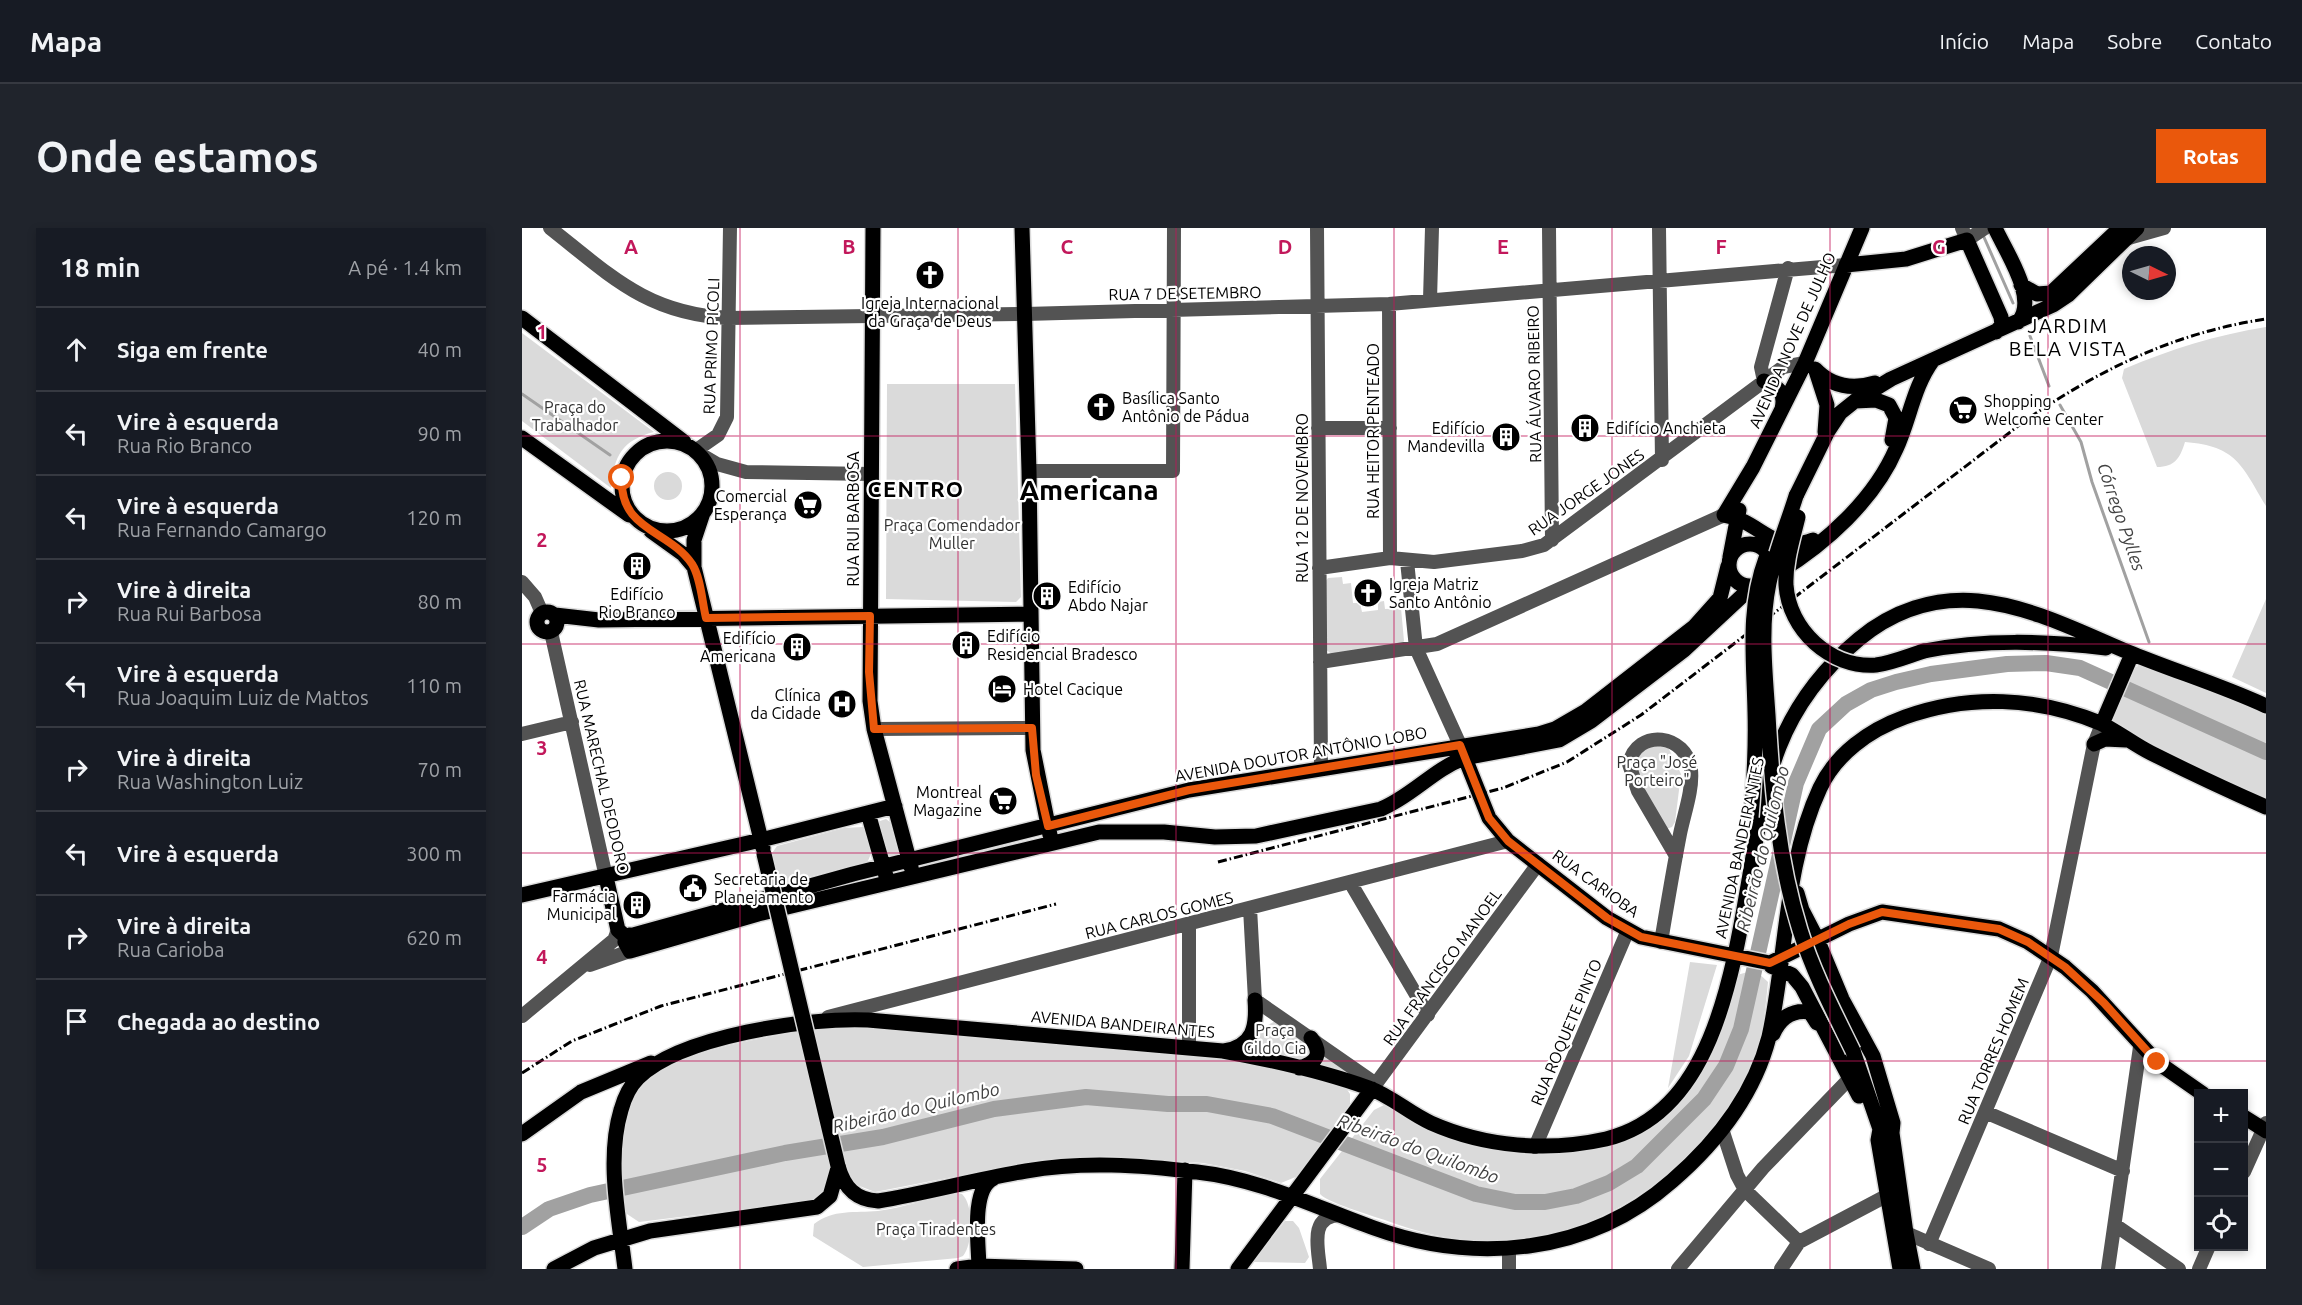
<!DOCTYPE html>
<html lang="pt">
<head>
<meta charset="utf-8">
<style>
  body { margin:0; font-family:Ubuntu,sans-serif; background:#20242c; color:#f1f3f6 }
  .controls { position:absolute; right:18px; bottom:18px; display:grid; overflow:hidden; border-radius:0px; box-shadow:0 3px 9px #0003 }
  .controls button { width:54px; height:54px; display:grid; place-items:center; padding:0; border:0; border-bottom:2px solid #363941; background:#171b24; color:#f1f3f6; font:30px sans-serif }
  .compass { position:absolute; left:1600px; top:18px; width:54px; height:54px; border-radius:50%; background:#171b24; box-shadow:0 3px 9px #0003; rotate:95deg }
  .stop { position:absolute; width:18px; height:18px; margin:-14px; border:4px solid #ea580c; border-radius:50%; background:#fff }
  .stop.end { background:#ea580c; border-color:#fff; box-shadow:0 2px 6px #0008 }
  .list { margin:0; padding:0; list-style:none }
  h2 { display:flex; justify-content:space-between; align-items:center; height:78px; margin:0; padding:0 24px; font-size:26px }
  h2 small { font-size:20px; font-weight:400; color:#9ea1a6 }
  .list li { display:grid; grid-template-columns:39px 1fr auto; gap:18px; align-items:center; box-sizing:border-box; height:84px; padding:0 24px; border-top:2px solid #363941 }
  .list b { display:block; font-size:22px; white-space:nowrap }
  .list p { margin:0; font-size:20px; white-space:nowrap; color:#9ea1a6 }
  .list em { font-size:20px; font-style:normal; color:#9ea1a6 }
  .icon { flex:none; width:33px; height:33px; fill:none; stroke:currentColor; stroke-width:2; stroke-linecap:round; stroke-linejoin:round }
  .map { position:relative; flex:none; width:1744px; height:1041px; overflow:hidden; border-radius:0px }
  header { display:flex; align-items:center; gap:36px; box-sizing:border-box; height:84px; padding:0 30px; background:#171b24; border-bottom:2px solid #363941 }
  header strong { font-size:28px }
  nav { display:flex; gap:33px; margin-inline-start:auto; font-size:21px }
  .intro { display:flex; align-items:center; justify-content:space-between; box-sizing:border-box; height:144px; padding:0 36px }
  h1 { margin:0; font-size:42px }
  .button { padding:15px 27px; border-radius:0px; background:#ea580c; color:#fff; font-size:21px; font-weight:700 }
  main { display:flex; gap:36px; padding:0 36px }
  aside { flex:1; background:#171b24; border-radius:0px; box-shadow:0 3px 9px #0003 }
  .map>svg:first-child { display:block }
  .green { fill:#dadada }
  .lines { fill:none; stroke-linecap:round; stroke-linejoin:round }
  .stream { stroke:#a1a1a1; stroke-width:3 }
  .river { stroke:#a1a1a1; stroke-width:16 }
  .major-casing { stroke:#dbdbdb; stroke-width:18 }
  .minor { stroke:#535353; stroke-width:14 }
  .major { stroke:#000; stroke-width:15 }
  .rail { stroke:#000; stroke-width:3; stroke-dasharray:9 3 1.5 3; stroke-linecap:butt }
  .major-bridge-casing { stroke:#dbdbdb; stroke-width:18; stroke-linecap:butt }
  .major-bridge { stroke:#000; stroke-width:15 }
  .route { stroke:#ea580c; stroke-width:8 }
  .grid { fill:none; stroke:#c2185b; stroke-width:1.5; stroke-opacity:0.55 }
  .labels { text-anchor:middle; stroke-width:4.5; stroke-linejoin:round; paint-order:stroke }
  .street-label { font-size:16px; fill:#000; stroke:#fff }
  .poi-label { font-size:16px; fill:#000; stroke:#fff; text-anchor:start }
  .park-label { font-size:16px; fill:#313131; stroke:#fff }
  .water-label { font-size:18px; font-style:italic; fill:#424242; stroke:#fff }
  .quarter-label { font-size:20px; letter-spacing:1.5px; fill:#000; stroke:#fff }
  .district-label { font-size:22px; font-weight:bold; letter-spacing:1.5px; fill:#000; stroke:#fff }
  .town-label { font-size:28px; font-weight:bold; fill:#000; stroke:#fff }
  .grid-label { font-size:20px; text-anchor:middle; font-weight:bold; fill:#c2185b; stroke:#fff; stroke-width:4.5; stroke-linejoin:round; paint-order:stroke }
</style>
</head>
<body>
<header>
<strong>Mapa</strong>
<nav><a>Início</a><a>Mapa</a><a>Sobre</a><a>Contato</a></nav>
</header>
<div class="intro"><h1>Onde estamos</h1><a class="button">Rotas</a></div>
<main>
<aside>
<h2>18 min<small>A pé · 1.4 km</small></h2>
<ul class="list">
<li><svg class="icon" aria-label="ahead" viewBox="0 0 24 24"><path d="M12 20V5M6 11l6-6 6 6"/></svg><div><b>Siga em frente</b></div><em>40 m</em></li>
<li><svg class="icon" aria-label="left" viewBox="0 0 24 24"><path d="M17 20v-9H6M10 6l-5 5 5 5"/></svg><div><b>Vire à esquerda</b><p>Rua Rio Branco</p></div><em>90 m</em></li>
<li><svg class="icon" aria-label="left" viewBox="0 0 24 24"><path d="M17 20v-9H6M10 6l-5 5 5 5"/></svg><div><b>Vire à esquerda</b><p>Rua Fernando Camargo</p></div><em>120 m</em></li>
<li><svg class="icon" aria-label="right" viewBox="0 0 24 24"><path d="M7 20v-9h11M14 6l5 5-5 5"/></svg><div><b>Vire à direita</b><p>Rua Rui Barbosa</p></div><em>80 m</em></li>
<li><svg class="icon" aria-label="left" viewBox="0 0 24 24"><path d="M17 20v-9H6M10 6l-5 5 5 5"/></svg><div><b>Vire à esquerda</b><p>Rua Joaquim Luiz de Mattos</p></div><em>110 m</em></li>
<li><svg class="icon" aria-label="right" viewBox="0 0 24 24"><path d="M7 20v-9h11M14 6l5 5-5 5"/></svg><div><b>Vire à direita</b><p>Rua Washington Luiz</p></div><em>70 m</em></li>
<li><svg class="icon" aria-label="left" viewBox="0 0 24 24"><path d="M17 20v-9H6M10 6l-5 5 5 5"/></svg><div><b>Vire à esquerda</b></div><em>300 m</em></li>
<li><svg class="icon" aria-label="right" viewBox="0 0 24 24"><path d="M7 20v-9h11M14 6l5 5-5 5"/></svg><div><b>Vire à direita</b><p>Rua Carioba</p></div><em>620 m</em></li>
<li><svg class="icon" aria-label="arrive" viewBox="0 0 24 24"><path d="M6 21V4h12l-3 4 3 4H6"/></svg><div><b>Chegada ao destino</b></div></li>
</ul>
</aside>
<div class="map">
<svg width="1744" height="1041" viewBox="0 0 1744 1041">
  <rect width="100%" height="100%" fill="#fff"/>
  <path class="green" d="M1744 99V278C1720 238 1715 218 1663 214 1658 230 1653 239 1635 239L1600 150 1602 141C1649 121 1694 107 1744 99Z
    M0 105 132 204C100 212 92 228 89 260L0 193Z
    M365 156H493L499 369 494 374 364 371Z
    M132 258a14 14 0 1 1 28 0a14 14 0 1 1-28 0Z
    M820 349 821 356 829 355 831 375H838L840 384 856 382V374L862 373 863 381 879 380 882 413 878 418 811 427 803 421V354L806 350Z
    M1744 371V465L1710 449Z
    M1620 435 1744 484V572L1629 518 1589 494 1613 440Z
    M1135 514 1145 517 1159 546 1153 594 1150 599 1144 601 1110 544 1114 527Z
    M364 591 368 594 377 627 366 632 355 594Z
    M341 599C348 609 353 623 345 634L256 657 248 628 255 618 322 600Z
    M1168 734 1195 737 1167 828 1146 860Z
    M1233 742 1246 754C1243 783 1241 811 1231 839 1217 874 1194 901 1167 927 1085 1006 983 1035 874 996 859 990 807 976 798 966V951L852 882 862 877C883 878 914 904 936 912 991 931 1047 932 1101 911 1116 906 1133 898 1145 888 1161 874 1174 855 1184 837 1200 810 1207 777 1215 747Z
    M755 792 825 843 823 845 741 825 736 813 739 801Z
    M298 800H396L672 826 756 839 822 857 828 866V876L776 948 759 955 723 943 681 935 583 928 518 932 353 964 335 957 328 949 289 973 117 994 102 984C97 944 90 879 123 849 129 844 141 840 148 837 197 816 246 809 298 800Z
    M429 965 440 966C452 977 451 1016 441 1028L436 1030 341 1039 291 1008 292 996C311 981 333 985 356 983 380 980 405 971 429 965Z
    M763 993H771L777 1000 787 1029 783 1035 731 1034Z"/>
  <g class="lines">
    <path class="stream" d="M1461 7 1491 75
      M1508 108 1527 158
      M0 166 88 227
      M1538 177 1559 214 1570 254 1627 414"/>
    <path class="river" d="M0 999 27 981 68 967 263 925 361 909 472 881 564 869 646 876H685L750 888 954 966 993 974H1023L1054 968 1087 955 1115 938 1182 871 1204 838 1219 801 1274 555 1297 501 1324 476 1349 462 1374 454 1409 446 1485 436 1524 435 1558 440 1744 524"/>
    <g class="major-casing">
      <path id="major" d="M351 0 348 473 352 501 389 639
        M500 0 507 243 511 522 528 607
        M1473 0C1484 24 1517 72 1496 94
        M1324 37 1384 31 1445 12 1479 89 1480 97 1474 104
        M1499 57 1515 66 1529 65 1598 0
        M0 90 162 214
        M1293 141C1310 159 1330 162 1353 155
        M1294 143 1305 177 1303 204
        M1242 153C1256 159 1264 164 1260 181
        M1333 173 1354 172 1367 177 1374 190 1370 212
        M0 210 107 287
        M100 258a45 45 0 1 1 90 0a45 45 0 1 1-90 0Z
        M1274 268 1306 203 1318 185 1333 173 1369 151 1531 77 1546 67 1615 0
        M181 285 172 312V339L241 620
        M129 303 161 326 172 339
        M1291 312C1250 327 1239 293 1202 287L1231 239 1283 135 1340 0
        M1207 337a21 21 0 1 1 42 0a21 21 0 1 1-42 0Z
        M1208 329 1217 282
        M1257 344C1303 316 1352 272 1374 221 1388 191 1391 159 1411 132
        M15 394a10 10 0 1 1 20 0a10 10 0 1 1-20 0Z
        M33 387 77 392 509 386
        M1402 423C1463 411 1522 413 1584 420
        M1580 496 1610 426
        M1572 516 1583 511 1604 512
        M939 520 967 590 986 613 1085 690 1119 709 1248 735 1327 696 1360 684 1477 701 1506 714 1543 739 1570 763 1635 834 1681 866
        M346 585 364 648
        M84 649 96 702 104 709 331 646 667 562 1017 506 1033 501 1064 483 1172 399 1198 370 1206 338
        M1275 665 1280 682 1295 711 1320 771 1351 828 1371 895 1370 905
        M0 667 239 612 373 578
        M108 707 103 714 108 723 236 686 577 604H642L693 609 734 608 859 581C890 568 911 542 942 530L1037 512 1069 493 1162 422 1220 368 1238 356
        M1249 738 1270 747 1280 759 1337 868
        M1251 806C1258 790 1270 781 1288 784L1295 795
        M702 823C732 818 735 798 733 772
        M1331 823 1358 901 1356 912 1378 1041
        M777 840C795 835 801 826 789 810
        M1722 889 1744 903
        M1365 899 1370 905 1384 1005 1391 1041
        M0 906 59 864 129 835
        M316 938C322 959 333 972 356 973 406 965 454 951 504 943 561 933 618 937 675 944 738 951 793 979 852 1000 954 1037 1067 1026 1150 953 1194 915 1232 867 1247 809 1265 728 1262 637 1298 560 1314 526 1347 502 1383 489 1447 466 1515 469 1578 495 1595 503 1611 516 1629 525 1667 544 1705 562 1744 579
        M32 1041 72 1020 128 1003 295 979 308 968 316 940
        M103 1041C97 990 84 932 99 882 102 871 108 858 116 850 158 808 288 789 346 792L701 823C750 832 800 843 847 860 869 868 887 885 909 895 963 919 1026 924 1084 911 1231 875 1213 631 1257 519 1274 476 1302 440 1337 411 1371 383 1412 369 1456 373 1510 378 1562 406 1611 426 1655 444 1701 458 1744 478
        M435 1041 457 1038 554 1041
        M457 1041C457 1018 448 960 472 950
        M660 1041 663 942
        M716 1041 850 861"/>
    </g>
    <path class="minor" d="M28 0C89 48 125 86 207 90L503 86 867 76 1324 37
      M795 0 799 540
      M1027 0 1030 312
      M1137 0 1140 232
      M1440 0 1445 12 1463 0
      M1603 11 1642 0
      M908 72 910 0
      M867 76 868 330
      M1242 153 1239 139 1266 40
      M796 200H868
      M173 223 196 207 205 189 208 0
      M173 223 195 236 224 244 349 246
      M507 243H651L652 0
      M885 333 894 420 938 517
      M797 340 868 330 912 334 1000 323 1022 317 1261 139 1283 135
      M0 354 13 369 20 385
      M29 404 84 649
      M798 434 915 416 1202 287
      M352 501 510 500
      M0 506 50 494
      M828 654 906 787
      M728 680 733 772 854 856
      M1139 714C1145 678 1151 642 1158 606 1162 586 1171 562 1169 542 1165 506 1115 499 1107 536L1116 563 1154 628
      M68 737 108 723
      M0 788 92 712 96 702
      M306 789 986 613
      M667 818V696
      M850 861 1016 636
      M1463 884 1601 943
      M1200 901 1215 947 1223 962 1277 1014
      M1013 919 1106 702
      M1722 944 1744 895
      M1593 997 1657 1041
      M1384 1005 1467 1041
      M1407 1016 1529 728 1572 516 1580 496
      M987 1021V1041
      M798 1041C796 1019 787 988 818 987
      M1156 1041 1241 940 1328 850
      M1259 1041 1277 1014 1366 967
      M1586 1041 1618 819
      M1677 1041 1687 1018"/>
    <use href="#major" class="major"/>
    <path class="rail" d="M696 634 981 560 1045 534 1119 487 1504 192C1578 141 1655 104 1744 91
      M0 845 50 813 139 778 534 676"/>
    <g class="major-bridge-casing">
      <path id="major-bridge" d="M1274 268C1265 297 1253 325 1247 355 1238 398 1243 443 1246 487 1250 560 1256 631 1278 702 1291 744 1312 784 1331 823
        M1276 289C1271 310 1263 334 1264 357 1267 402 1308 440 1354 437 1370 435 1386 428 1402 423
        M1229 589C1232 554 1234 519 1233 484 1232 431 1225 381 1244 330
        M242 626 316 938"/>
    </g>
    <use href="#major-bridge" class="major-bridge"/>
  </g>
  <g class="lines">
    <path class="route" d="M100 250C97 302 147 302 170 336 179 350 180 374 184 390L348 388 347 444 352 501 510 500 514 547 526 598 667 562 938 517 967 590 986 613 1085 690 1119 709 1248 735 1327 696 1360 684 1477 701 1506 714 1543 739 1582 775 1635 834"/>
  </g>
  <path class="grid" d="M218 0V1041M436 0V1041M654 0V1041M872 0V1041M1090 0V1041M1308 0V1041M1526 0V1041M0 208H1744M0 416H1744M0 625H1744M0 833H1744"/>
  <defs>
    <g id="church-disc" transform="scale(1.5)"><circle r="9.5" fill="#000" stroke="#fff"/><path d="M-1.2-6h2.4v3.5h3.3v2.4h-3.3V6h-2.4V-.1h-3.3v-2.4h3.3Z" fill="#fff"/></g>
    <g id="supermarket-disc" transform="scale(1.5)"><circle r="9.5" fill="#000" stroke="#fff"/><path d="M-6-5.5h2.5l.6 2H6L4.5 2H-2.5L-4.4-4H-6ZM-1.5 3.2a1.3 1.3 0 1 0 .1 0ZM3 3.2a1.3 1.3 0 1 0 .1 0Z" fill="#fff"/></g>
    <g id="building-disc" transform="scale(1.5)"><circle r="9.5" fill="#000" stroke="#fff"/><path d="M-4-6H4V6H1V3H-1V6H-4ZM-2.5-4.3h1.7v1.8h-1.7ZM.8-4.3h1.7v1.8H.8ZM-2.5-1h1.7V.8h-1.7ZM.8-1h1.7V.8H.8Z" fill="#fff"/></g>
    <g id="hotel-disc" transform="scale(1.5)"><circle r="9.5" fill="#000" stroke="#fff"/><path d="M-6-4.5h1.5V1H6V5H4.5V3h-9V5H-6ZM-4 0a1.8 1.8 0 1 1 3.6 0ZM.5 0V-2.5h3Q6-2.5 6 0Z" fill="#fff"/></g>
    <g id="hospital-disc" transform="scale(1.5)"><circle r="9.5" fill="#000" stroke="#fff"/><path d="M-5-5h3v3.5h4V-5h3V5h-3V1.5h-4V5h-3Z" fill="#fff"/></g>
    <g id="civic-disc" transform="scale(1.5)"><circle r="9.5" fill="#000" stroke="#fff"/><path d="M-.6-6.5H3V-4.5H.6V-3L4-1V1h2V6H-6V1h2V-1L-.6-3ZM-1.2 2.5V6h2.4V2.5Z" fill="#fff"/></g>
  </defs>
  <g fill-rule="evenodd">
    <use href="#church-disc" x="408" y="47"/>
    <use href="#church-disc" x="579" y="179"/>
    <use href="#supermarket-disc" x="1441" y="182"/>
    <use href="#building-disc" x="1063" y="200"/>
    <use href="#building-disc" x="984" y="209"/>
    <use href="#supermarket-disc" x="286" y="277"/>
    <use href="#building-disc" x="115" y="338"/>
    <use href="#church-disc" x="846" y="365"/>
    <use href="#building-disc" x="525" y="368"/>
    <use href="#building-disc" x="444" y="417"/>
    <use href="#building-disc" x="275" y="419"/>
    <use href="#hotel-disc" x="480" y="461"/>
    <use href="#hospital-disc" x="320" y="476"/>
    <use href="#supermarket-disc" x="481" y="573"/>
    <use href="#civic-disc" x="171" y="660"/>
    <use href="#building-disc" x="115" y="677"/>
  </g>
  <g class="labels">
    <g class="street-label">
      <text transform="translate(663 65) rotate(-1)" y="6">RUA 7 DE SETEMBRO</text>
      <text transform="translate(1270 112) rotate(-66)" y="6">AVENIDA NOVE DE JULHO</text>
      <text transform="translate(189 118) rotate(-88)" y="6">RUA PRIMO PICOLI</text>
      <text transform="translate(1012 156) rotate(-91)" y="6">RUA ÁLVARO RIBEIRO</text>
      <text transform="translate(851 203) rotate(-90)" y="6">RUA HEITOR PENTEADO</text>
      <text transform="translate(1064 264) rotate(-35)" y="6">RUA JORGE JONES</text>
      <text transform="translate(780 270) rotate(-90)" y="6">RUA 12 DE NOVEMBRO</text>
      <text transform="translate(331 291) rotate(-90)" y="6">RUA RUI BARBOSA</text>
      <text transform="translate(779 526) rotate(-10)" y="6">AVENIDA DOUTOR ANTÔNIO LOBO</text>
      <text transform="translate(80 549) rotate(77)" y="6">RUA MARECHAL DEODORO</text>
      <text transform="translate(1217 620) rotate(-78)" y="6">AVENIDA BANDEIRANTES</text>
      <text transform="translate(1074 655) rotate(36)" y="6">RUA CARIOBA</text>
      <text transform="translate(637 687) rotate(-14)" y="6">RUA CARLOS GOMES</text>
      <text transform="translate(920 739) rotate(-54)" y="6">RUA FRANCISCO MANOEL</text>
      <text transform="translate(601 796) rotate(5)" y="6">AVENIDA BANDEIRANTES</text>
      <text transform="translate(1044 804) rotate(-67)" y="6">RUA ROQUETE PINTO</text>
      <text transform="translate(1471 823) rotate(-67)" y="6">RUA TORRES HOMEM</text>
    </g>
    <g class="poi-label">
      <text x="408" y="81" text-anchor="middle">Igreja Internacional<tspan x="408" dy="18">da Graça de Deus</tspan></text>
      <text x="600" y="176">Basílica Santo<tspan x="600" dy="18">Antônio de Pádua</tspan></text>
      <text x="1462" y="179">Shopping<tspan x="1462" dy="18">Welcome Center</tspan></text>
      <text x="963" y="206" text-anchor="end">Edifício<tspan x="963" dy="18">Mandevilla</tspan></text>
      <text x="1084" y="206">Edifício Anchieta</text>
      <text x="265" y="274" text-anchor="end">Comercial<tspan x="265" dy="18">Esperança</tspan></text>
      <text x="867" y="362">Igreja Matriz<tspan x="867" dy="18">Santo Antônio</tspan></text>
      <text x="546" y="365">Edifício<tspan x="546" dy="18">Abdo Najar</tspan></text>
      <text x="115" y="372" text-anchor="middle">Edifício<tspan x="115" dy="18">Rio Branco</tspan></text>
      <text x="465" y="414">Edifício<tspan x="465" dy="18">Residencial Bradesco</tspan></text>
      <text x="254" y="416" text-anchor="end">Edifício<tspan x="254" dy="18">Americana</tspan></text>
      <text x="501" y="467">Hotel Cacique</text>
      <text x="299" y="473" text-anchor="end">Clínica<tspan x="299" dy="18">da Cidade</tspan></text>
      <text x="460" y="570" text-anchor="end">Montreal<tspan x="460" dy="18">Magazine</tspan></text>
      <text x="192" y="657">Secretaria de<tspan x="192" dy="18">Planejamento</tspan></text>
      <text x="94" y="674" text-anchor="end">Farmácia<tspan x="94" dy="18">Municipal</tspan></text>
    </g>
    <g class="park-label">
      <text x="53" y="185">Praça do<tspan x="53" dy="18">Trabalhador</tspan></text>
      <text x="430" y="303">Praça Comendador<tspan x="430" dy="18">Muller</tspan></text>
      <text x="1135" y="540">Praça "José<tspan x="1135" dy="18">Porteiro"</tspan></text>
      <text x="753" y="808">Praça<tspan x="753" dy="18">Gildo Cia</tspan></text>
      <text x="414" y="1007">Praça Tiradentes</text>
    </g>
    <g class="water-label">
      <text transform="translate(1599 289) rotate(71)" y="6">Córrego Pylles</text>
      <text transform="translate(1241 621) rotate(-76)" y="6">Ribeirão do Quilombo</text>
      <text transform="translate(394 880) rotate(-13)" y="6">Ribeirão do Quilombo</text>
      <text transform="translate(896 921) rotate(20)" y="6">Ribeirão do Quilombo</text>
    </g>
    <g class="quarter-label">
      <text x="1546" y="105">JARDIM<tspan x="1546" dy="23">BELA VISTA</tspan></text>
    </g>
    <g class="district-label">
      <text x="394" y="269">CENTRO</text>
    </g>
    <g class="town-label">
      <text x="567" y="272">Americana</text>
    </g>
  </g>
  <g class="grid-label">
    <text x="109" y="26">A</text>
    <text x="327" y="26">B</text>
    <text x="545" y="26">C</text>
    <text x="763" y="26">D</text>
    <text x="981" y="26">E</text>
    <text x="1199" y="26">F</text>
    <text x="1417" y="26">G</text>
    <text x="20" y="111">1</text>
    <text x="20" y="319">2</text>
    <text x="20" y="527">3</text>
    <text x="20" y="736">4</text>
    <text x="20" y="944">5</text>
  </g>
</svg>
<div class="controls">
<button>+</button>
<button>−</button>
<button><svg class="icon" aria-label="locate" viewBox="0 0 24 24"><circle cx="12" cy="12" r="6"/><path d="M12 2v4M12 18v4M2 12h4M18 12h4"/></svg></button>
</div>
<svg class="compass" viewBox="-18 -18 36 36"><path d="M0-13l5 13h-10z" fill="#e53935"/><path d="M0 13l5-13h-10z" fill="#9ea1a6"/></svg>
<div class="stop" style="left:100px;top:250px"></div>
<div class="stop end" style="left:1635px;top:834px"></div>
</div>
</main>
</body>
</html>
